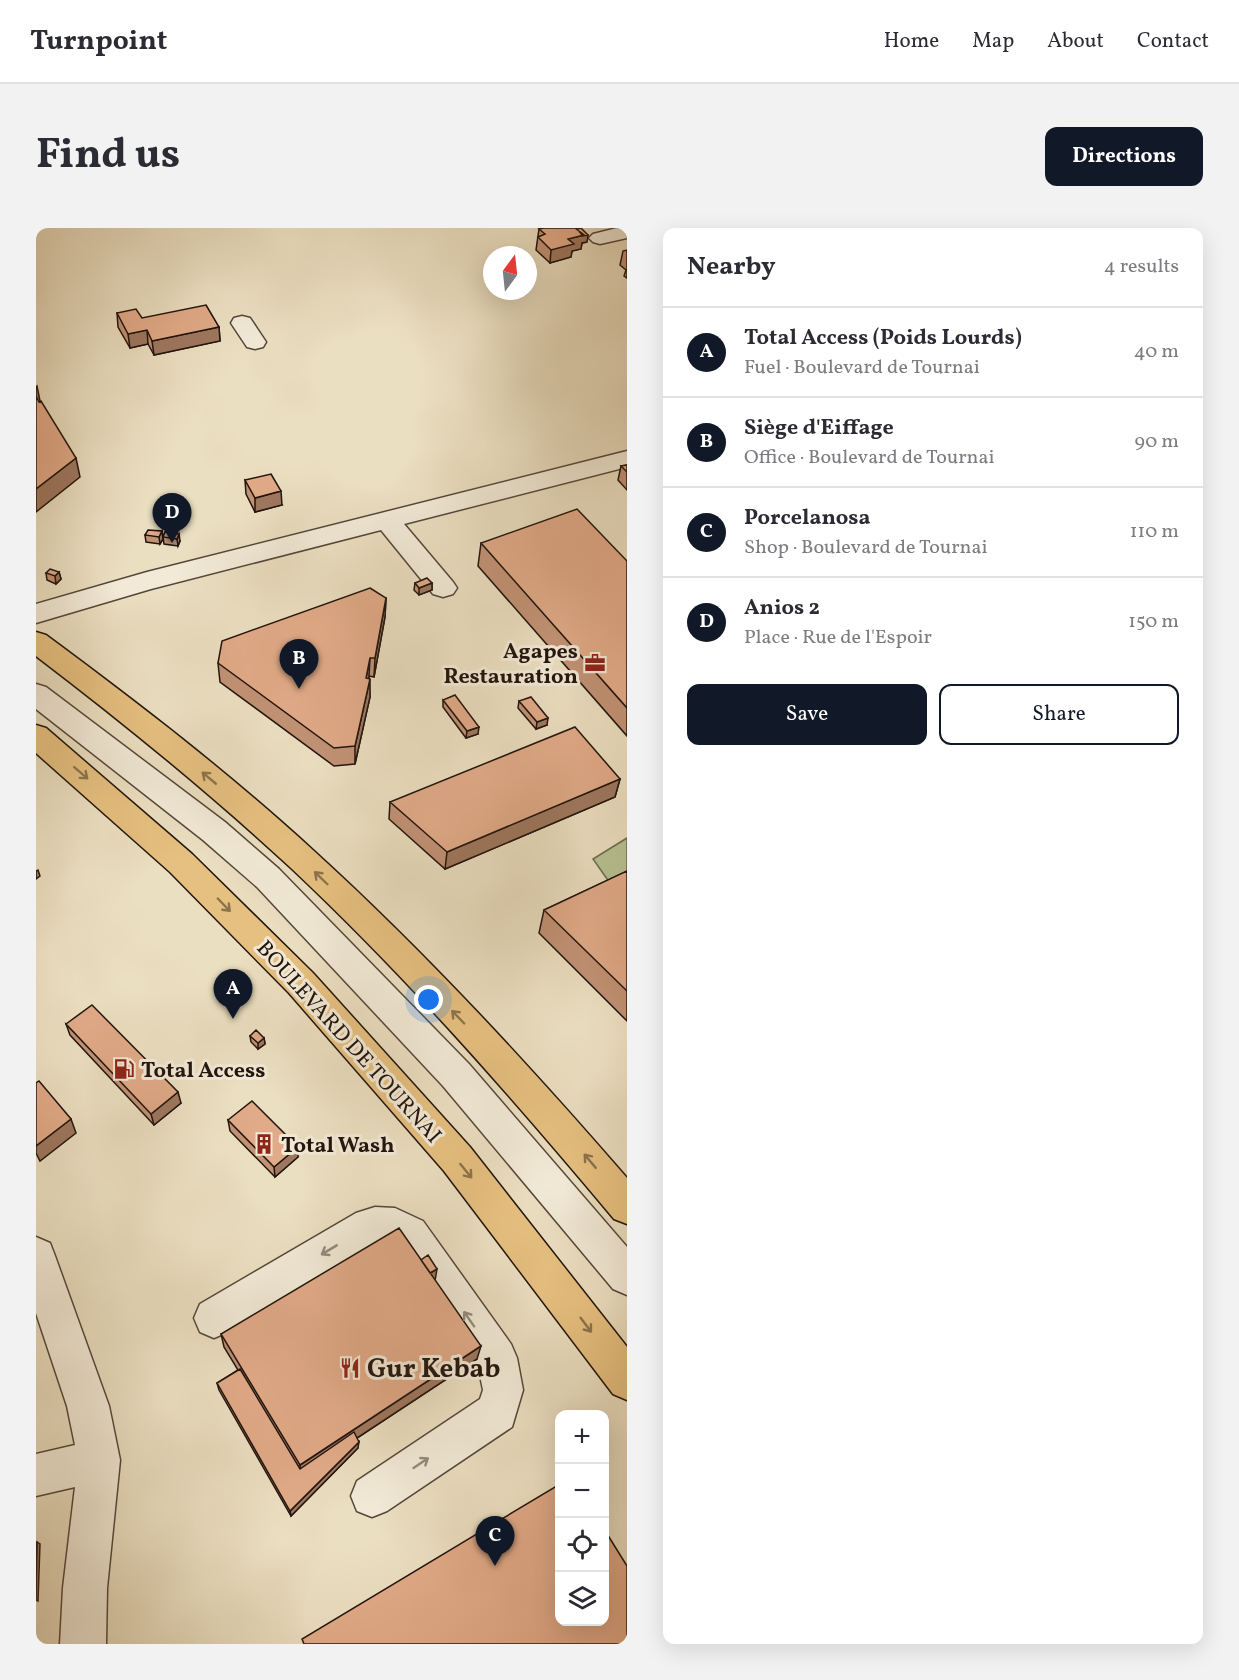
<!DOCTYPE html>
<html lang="en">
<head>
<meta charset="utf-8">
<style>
  body { margin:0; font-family:Vollkorn,serif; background:#f2f2f3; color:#2b2b33 }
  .controls { position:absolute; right:18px; bottom:18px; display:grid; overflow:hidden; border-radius:12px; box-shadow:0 6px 24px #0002 }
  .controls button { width:54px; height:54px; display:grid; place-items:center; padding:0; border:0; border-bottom:2px solid #e1e1e2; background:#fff; color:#2b2b33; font:30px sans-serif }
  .compass { position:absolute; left:447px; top:18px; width:54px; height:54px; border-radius:50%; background:#fff; box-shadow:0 6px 24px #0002; rotate:15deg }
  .you { position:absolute; left:393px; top:772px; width:21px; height:21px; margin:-15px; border:4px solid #fff; border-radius:50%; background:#1a73e8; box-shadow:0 0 0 9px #1a73e833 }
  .badge { display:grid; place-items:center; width:39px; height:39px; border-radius:50%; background:#111827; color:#fff; font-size:20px; font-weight:700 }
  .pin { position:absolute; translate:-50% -50px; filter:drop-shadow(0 2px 3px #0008) }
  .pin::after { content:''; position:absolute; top:32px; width:21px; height:18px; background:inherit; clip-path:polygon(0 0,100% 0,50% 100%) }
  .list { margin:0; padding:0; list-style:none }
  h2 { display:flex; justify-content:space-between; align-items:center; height:78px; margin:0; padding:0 24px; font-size:26px }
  h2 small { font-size:20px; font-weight:400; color:#7c7c81 }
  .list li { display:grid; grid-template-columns:39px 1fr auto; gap:18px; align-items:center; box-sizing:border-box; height:90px; padding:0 24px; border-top:2px solid #e1e1e2 }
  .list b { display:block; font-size:22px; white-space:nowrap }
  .list p { margin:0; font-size:20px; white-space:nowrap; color:#7c7c81 }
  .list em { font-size:20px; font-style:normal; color:#7c7c81 }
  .actions { display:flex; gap:12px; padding:18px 24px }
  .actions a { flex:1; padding:14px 0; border:2px solid #111827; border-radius:12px; text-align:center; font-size:21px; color:#111827 }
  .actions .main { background:#111827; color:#fff }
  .icon { flex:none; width:33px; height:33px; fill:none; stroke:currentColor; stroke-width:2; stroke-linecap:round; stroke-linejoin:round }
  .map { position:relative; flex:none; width:591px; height:1416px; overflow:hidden; border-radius:12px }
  header { display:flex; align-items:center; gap:36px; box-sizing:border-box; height:84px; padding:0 30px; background:#fff; border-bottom:2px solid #e1e1e2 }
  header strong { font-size:28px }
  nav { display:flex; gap:33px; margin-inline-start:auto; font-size:21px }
  .intro { display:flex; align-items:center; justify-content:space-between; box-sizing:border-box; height:144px; padding:0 36px }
  h1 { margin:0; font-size:42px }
  .button { padding:15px 27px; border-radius:12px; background:#111827; color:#fff; font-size:21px; font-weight:700 }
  main { display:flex; gap:36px; padding:0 36px }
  aside { flex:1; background:#fff; border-radius:12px; box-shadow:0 6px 24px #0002 }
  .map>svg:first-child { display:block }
  .green { fill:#b7c293; stroke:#6c6b50; stroke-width:1.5 }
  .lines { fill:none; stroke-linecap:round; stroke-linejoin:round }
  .minor-casing { stroke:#54473a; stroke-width:3 }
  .major-casing { stroke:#21140d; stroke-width:3 }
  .minor { fill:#f2ead7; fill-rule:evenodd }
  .major { fill:#e6c080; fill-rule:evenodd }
  .wall { fill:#c29275; stroke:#21140d; stroke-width:1.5 }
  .shaded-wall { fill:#9e775f; stroke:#21140d; stroke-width:1.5 }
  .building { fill:#e1aa88; stroke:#21140d; stroke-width:1.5 }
  .oneway { stroke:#8d734c }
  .oneway2 { stroke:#948a7c }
  .labels { text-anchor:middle; stroke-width:6; stroke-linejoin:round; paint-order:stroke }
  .poi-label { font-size:22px; font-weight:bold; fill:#21140d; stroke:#f2ead7; text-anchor:start }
  .street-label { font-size:22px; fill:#21140d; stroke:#f2ead7 }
  .near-poi-label { font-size:27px; font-weight:bold; fill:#21140d; stroke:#f2ead7; text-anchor:start }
</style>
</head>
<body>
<header>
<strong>Turnpoint</strong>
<nav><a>Home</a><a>Map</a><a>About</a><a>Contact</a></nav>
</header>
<div class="intro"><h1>Find us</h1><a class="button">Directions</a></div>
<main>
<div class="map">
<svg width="591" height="1416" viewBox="0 0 591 1416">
  <rect width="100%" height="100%" fill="#ebdfc1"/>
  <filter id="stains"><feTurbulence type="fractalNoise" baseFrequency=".00333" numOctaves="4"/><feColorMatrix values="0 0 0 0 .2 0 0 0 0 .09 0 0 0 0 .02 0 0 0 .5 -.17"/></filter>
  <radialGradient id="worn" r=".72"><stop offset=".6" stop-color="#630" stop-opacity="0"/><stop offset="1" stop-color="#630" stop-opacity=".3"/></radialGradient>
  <path class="green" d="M591 610V655L578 661 557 631Z"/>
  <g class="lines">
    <g class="minor-casing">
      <path id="minor" d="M581 0H591V10L564 16 557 14 553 10 557 6Z
        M206 88 214 90 230 114 227 119 219 121 211 119 195 95 198 90Z
        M591 223V239L368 296 417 354 421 360 417 366 407 369 397 366 345 302 115 361 0 395V376L111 344Z
        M0 456 10 459 189 594 243 641 433 836 591 1019V1067L577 1061 407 858 221 659 167 612 0 481Z
        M339 979 359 980 387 993 475 1116 481 1130 487 1162 476 1199 351 1283 336 1289 321 1283 315 1268 321 1253 444 1171 447 1162 442 1138 361 1019 354 1015H340L192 1104 178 1110 164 1104 158 1090 164 1076 320 985Z
        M0 1009 14 1015 19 1028 73 1178 84 1232 71 1360 70 1416H24L27 1360 39 1259 0 1268V1226L39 1217 31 1178 0 1085Z"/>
    </g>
    <g class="major-casing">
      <path id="major" d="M0 404 10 407C102 475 193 545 278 623 390 725 492 836 591 950V996L578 991C476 869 371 749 255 640 174 565 88 495 0 428Z
        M0 497 10 500 156 626 277 745 434 919 591 1119V1172L577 1166 408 943 253 765 134 644 0 525Z"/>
    </g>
    <use href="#minor" class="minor"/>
    <use href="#major" class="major"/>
  </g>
  <path class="wall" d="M503 1 551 14 546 15 545 21 536 23 535 29 514 35 500 22Z
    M591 22V50L588 48 590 42 584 37 587 23Z
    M81 85 106 90 183 99 184 113 118 127 112 116 94 120 82 99Z
    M591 237V262L582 252 585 238Z
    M209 252 246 277 219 284 210 266Z
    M126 303 127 311 124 316 110 314 109 307Z
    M129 304 144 313 142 318 128 316 127 309Z
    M445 315 591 333V508L442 338Z
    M23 344 25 351 20 356 11 352 10 345Z
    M379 355H396V362L383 367 378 362Z
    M350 370 349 389 338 449 333 448 334 469 319 536 298 538 184 454 182 435Z
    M407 472 442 506 430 510 407 479Z
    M483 473 511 497 500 501 482 480Z
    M584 551 579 569 409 641 353 591 354 574Z
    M591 643V793L503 705 508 682Z
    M30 796 145 875 118 897 34 807Z
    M214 808 228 810 229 816 222 821 215 814Z
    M192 892 262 929 239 949 194 903Z
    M399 1052 441 1131 321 1210 322 1220 255 1288 183 1162 181 1155 202 1142 188 1119 185 1106Z"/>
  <path class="shaded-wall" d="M548 7H552L551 14 546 15 545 21 536 23 535 29 514 35 515 22 532 11Z
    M183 99 184 113 118 127 116 113Z
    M111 102 112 116 94 120 92 106Z
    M1 158 5 178 0 179V159Z
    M40 230 44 249 0 284V261Z
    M245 263 246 277 219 284V270Z
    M126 303 127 311 124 316 123 309Z
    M143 306 144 313 142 318 141 311Z
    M23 344 25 351 20 356 19 348Z
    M396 355V362L383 367V360Z
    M350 370 349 389 338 449 339 430Z
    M334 430 333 448 330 469V450Z
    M334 451V469L319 536V518Z
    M512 490 511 497 500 501 501 494Z
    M443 499 442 506 430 510 431 503Z
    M584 551 579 569 409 641 411 624Z
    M2 642 4 648 0 651V643Z
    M228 810 229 816 222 821V815Z
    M142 864 145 875 118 897 115 886Z
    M35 891 40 905 4 933 0 925V918Z
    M262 919V929L239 949 238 939Z
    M401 1041 399 1053 393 1046Z
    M445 1118 441 1131 265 1247 264 1237Z
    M323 1214 322 1220 255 1288 254 1283Z
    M1 1314 4 1316 2 1373 0 1372Z"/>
  <path class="building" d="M508 0H539L548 7 532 11 538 16 515 22 502 9 509 6 503 1Z
    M545 0 552 7 547 8 541 1Z
    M170 77 183 99 116 113 111 102 92 106 81 85 100 81 106 90Z
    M0 168 3 174 5 173 40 230 0 261Z
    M591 237V244L585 238Z
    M235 246 245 263 219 270 209 252Z
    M541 281 591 333V480L445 315Z
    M112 302 126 303 123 309 109 307Z
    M129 304 143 306 141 311 127 309Z
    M14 341 23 344 19 348 10 345Z
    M391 350 396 355 383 360 379 355Z
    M334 360 350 370 339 430H334L330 450 334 451 319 518 298 520 182 435 186 413Z
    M419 467 443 499 431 503 407 472Z
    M495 469 512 490 501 494 483 473Z
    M539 499 584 551 411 624 354 574Z
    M591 643V763L508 682Z
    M56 777 142 864 115 886 30 796Z
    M220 802 228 810 222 815 214 808Z
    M3 853 35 891 0 918V855Z
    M216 873 262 919 238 939 192 892Z
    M363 1000 445 1118 264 1237 185 1106Z
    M392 1027 401 1041 394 1045 385 1032Z
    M204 1141 264 1241 318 1204 323 1214 254 1283 181 1155Z
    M524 1256V1394H568V1301L591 1338V1416H268L266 1411Z
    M0 1314H1L0 1338Z"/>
  <defs><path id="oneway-shaft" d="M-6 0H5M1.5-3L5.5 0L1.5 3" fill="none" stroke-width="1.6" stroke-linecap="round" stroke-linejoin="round" transform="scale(1.5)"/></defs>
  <g class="oneway">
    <use href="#oneway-shaft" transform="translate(45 545) rotate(41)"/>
    <use href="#oneway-shaft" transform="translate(173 550) rotate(-140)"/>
    <use href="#oneway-shaft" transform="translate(285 650) rotate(-136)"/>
    <use href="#oneway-shaft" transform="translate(188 677) rotate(46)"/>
    <use href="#oneway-shaft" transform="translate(422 789) rotate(-134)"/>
    <use href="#oneway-shaft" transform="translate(554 933) rotate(-130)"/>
    <use href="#oneway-shaft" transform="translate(430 943) rotate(51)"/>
    <use href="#oneway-shaft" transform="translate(550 1097) rotate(53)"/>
  </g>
  <g class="oneway2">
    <use href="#oneway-shaft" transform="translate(293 1022) rotate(149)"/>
    <use href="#oneway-shaft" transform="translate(433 1091) rotate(-125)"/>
    <use href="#oneway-shaft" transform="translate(385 1235) rotate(-34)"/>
  </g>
  <defs>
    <g id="office-bare" transform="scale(1.62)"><path d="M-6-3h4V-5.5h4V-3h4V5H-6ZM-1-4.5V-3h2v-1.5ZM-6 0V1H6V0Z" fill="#8f2418" stroke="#f2ead7" stroke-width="2.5" paint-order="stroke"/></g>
    <g id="fuel-bare" transform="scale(1.62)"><path d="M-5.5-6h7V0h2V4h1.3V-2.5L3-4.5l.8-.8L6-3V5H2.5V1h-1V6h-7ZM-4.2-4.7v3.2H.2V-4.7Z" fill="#8f2418" stroke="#f2ead7" stroke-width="2.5" paint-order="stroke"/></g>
    <g id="building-bare" transform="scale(1.62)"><path d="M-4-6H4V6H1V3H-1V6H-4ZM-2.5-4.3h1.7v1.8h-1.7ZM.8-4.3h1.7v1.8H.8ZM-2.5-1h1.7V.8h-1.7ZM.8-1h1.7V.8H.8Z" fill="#8f2418" stroke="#f2ead7" stroke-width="2.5" paint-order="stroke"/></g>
    <g id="restaurant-bare" transform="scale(1.62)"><path d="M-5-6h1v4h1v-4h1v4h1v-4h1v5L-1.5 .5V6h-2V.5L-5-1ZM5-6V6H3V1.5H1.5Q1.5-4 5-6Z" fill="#8f2418" stroke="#f2ead7" stroke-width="2.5" paint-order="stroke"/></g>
  </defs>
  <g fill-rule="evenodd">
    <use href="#office-bare" x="559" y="435"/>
    <use href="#fuel-bare" x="88" y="841"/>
    <use href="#building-bare" x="228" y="916"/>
    <use href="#restaurant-bare" x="314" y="1140"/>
  </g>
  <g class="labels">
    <g class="poi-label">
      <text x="542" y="430" text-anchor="end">Agapes<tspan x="542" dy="25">Restauration</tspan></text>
      <text x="105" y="849">Total Access</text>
      <text x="245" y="924">Total Wash</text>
    </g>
    <g class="street-label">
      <text transform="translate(314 813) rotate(48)" y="8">BOULEVARD DE TOURNAI</text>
    </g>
    <g class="near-poi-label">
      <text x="331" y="1149">Gur Kebab</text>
    </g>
  </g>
  <rect width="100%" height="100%" filter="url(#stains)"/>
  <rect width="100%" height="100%" fill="url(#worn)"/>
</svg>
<div class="controls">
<button>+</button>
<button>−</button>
<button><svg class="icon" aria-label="locate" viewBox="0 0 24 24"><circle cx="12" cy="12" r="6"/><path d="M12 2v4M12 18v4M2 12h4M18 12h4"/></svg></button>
<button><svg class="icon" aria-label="layers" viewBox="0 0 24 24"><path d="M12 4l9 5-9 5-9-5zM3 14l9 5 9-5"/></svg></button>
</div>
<svg class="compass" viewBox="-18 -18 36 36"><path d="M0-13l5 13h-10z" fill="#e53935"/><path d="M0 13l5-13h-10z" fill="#7c7c81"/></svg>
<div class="you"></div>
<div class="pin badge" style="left:197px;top:791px">A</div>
<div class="pin badge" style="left:263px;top:461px">B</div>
<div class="pin badge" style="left:459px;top:1338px">C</div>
<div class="pin badge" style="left:136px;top:315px">D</div>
</div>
<aside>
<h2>Nearby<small>4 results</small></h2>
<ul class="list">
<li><span class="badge">A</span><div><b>Total Access (Poids Lourds)</b><p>Fuel · Boulevard de Tournai</p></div><em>40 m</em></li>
<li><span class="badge">B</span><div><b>Siège d'Eiffage</b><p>Office · Boulevard de Tournai</p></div><em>90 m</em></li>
<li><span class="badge">C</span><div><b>Porcelanosa</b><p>Shop · Boulevard de Tournai</p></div><em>110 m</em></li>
<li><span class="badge">D</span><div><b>Anios 2</b><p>Place · Rue de l'Espoir</p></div><em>150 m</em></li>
</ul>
<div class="actions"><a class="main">Save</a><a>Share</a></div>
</aside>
</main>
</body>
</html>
